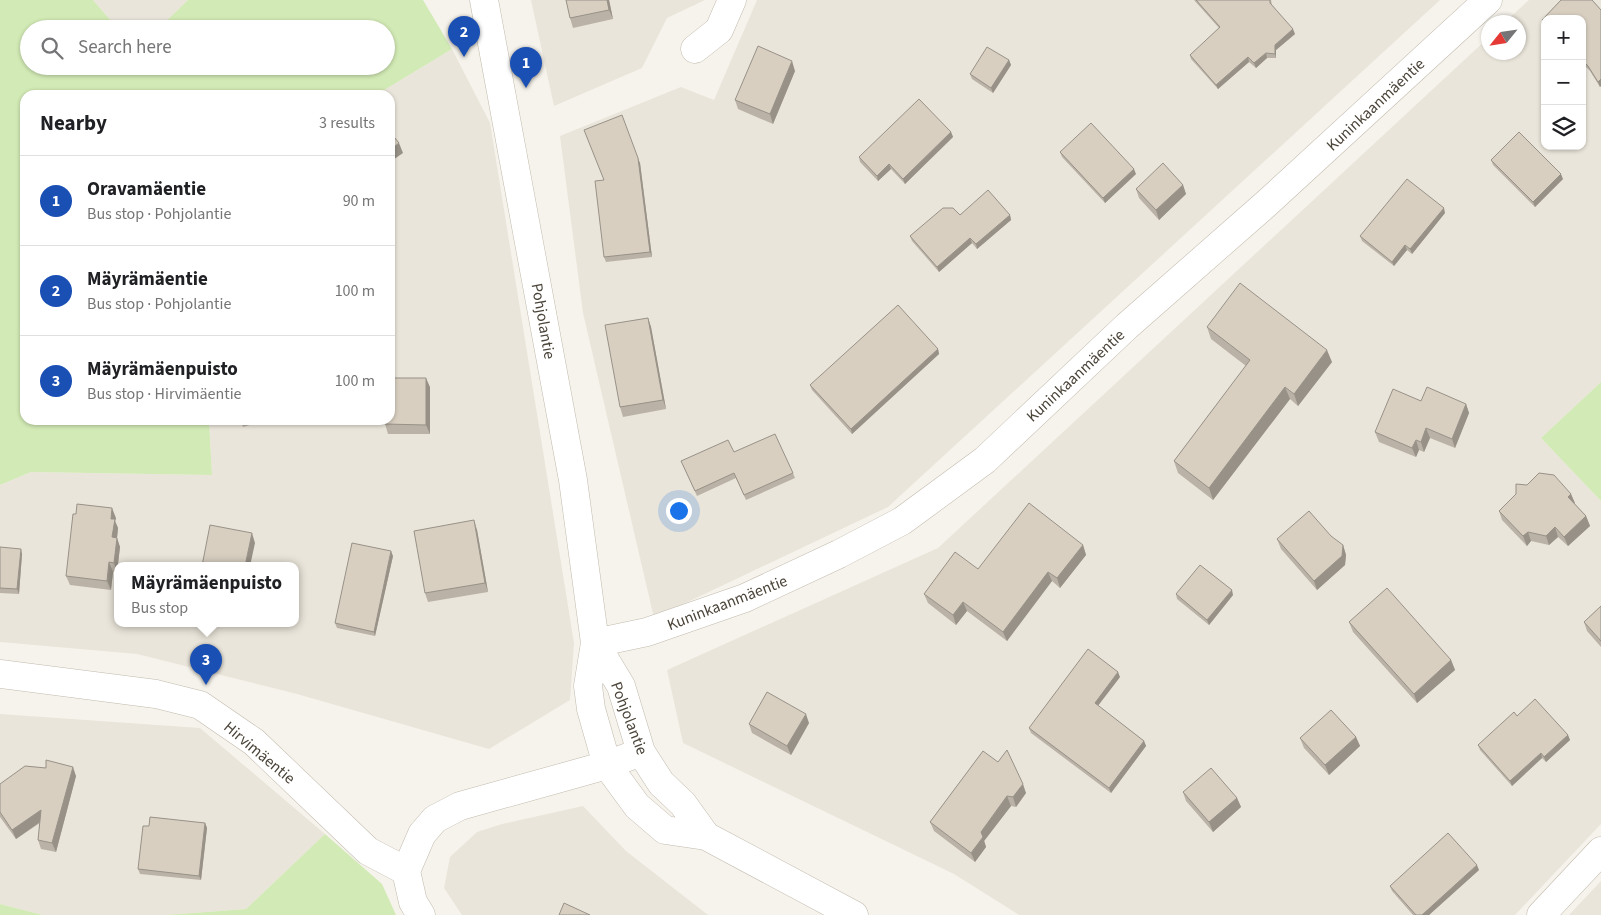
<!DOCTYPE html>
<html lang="en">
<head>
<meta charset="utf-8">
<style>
  body { margin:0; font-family:"Source Sans 3",sans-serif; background:#f2f2f2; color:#202124 }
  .controls { position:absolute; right:15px; top:15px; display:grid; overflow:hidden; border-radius:10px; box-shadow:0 1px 4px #0004 }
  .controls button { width:45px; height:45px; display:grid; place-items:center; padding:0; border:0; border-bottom:1px solid #e0e0e0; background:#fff; color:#202124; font:25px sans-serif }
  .compass { position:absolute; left:1481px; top:15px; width:45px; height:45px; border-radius:50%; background:#fff; box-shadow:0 1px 4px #0004; rotate:240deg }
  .you { position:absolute; left:678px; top:510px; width:18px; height:18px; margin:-12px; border:4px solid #fff; border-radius:50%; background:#1a73e8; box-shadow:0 0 0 8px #1a73e833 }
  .badge { display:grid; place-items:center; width:32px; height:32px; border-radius:50%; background:#7c3aed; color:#fff; font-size:16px; font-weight:700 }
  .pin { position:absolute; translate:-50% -41px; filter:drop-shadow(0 1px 2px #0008) }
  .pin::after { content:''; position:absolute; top:26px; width:18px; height:15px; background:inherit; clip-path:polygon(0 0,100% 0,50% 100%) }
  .popup { position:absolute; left:114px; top:562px; width:185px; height:65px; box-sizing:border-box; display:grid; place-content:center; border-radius:10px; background:#fff; filter:drop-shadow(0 1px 4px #0005); font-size:16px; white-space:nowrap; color:#757577 }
  .popup b { font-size:19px; color:#202124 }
  .popup::after { content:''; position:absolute; left:50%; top:100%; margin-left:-10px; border:10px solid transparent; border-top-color:#fff }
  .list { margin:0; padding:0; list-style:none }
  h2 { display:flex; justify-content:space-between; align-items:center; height:65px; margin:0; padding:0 20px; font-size:21px }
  h2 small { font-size:16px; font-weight:400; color:#757577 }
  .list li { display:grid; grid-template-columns:32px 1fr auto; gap:15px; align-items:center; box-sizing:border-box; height:90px; padding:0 20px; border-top:1px solid #e0e0e0 }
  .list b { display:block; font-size:19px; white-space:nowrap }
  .list p { margin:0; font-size:16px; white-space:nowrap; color:#757577 }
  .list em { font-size:16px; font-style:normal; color:#757577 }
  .icon { flex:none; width:28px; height:28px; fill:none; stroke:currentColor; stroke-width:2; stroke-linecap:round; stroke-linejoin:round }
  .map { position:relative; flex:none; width:1601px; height:915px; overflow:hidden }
  .search { position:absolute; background:#fff; box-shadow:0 1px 4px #0004; left:20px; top:20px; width:375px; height:55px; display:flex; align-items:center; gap:12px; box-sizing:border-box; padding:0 18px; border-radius:28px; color:#757577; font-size:19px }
  .panel { position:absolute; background:#fff; box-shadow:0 1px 4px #0004; left:20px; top:90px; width:375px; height:335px; border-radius:15px }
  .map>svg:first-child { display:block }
  .residential { fill:#eae5da; fill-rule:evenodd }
  .green { fill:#d2eab5 }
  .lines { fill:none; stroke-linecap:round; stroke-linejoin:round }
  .minor-casing { stroke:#c2bbae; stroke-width:29 }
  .minor { stroke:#fff; stroke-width:28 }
  .wall { fill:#bab2a6 }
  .shaded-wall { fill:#979187 }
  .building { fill:#d8cfc1; stroke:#979187 }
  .labels { text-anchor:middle; stroke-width:4; stroke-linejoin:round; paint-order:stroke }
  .street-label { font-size:16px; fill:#4b4439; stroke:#fff }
</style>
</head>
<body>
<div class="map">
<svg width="1601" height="915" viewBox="0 0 1601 915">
  <rect width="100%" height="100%" fill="#f6f3ec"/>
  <path class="residential" d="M93 0H188L158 29H118Z
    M531 0H705L667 18 642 68 554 106Z
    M757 0H1440L888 507 654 618 583 313 560 136 681 87 714 100Z
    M1529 0H1601V382L1541 438 1601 501V824L1515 915H1019L954 874 683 743 667 670 938 548 1488 38V52H1518V22H1505ZM1545 19H1582V146H1545Z
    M452 49 490 123 574 643 570 700 489 749 297 694 137 654 0 642V485L31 472 212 475 209 420H390V95H376ZM117 566H295V624H117Z
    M0 714 200 728 325 834 246 909 166 915H43L0 904Z
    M583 806 626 851 708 915H462L444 888 450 857 477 832 502 824Z
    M1601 881V915H1569Z"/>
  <path class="green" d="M0 0H93L118 29H29V66H386V29H158L188 0H423L452 49 376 95H25V420H209L212 475 31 472 0 485Z
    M1601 382V501L1541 438Z
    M325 834 382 884 396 915H166L246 909Z
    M0 904 43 915H0Z"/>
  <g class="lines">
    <g class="minor-casing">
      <path id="minor" d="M484 0 573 480 595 643 588 686 591 709 607 765 637 806 665 830 706 836 854 915
        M695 49 719 30 732 0
        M595 643 647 632 745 598 839 554 902 521 985 460 1127 326 1267 203 1488 0
        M595 643 621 686 641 752 661 783 683 804 706 836
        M0 674 156 694 200 705 254 742 368 851 406 871
        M421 915 413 902 406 871 422 834 435 819 460 806 607 765 641 752
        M1541 915 1601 851"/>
    </g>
    <use href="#minor" class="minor"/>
  </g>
  <path class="wall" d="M566 0H609L613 19 573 28 570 18Z
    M1194 0H1271L1272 5 1295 34 1276 50V58H1267L1256 68 1249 62 1218 89 1191 59 1190 55 1219 28Z
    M1561 0H1592L1601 10V86L1600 87 1590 71 1582 63V19H1545V26L1543 25 1542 20Z
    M1009 60 1011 65 993 93 972 79 970 74Z
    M795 71 773 124 738 109 735 100Z
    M951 132 953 137 905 184 891 169 878 181 860 162 859 157Z
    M1060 152 1136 174 1105 203 1062 157Z
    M1491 160 1563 179 1535 207 1493 165Z
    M640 163 652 257 606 262 604 257V180Z
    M1183 185 1186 194 1159 220 1139 198 1136 189Z
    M1445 213 1412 254 1407 250 1394 266 1362 241 1360 236Z
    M960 215H1010L1011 220 977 249 972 243 939 272 912 241 910 236Z
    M648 318 651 327 666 409 623 417 620 407Z
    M1207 327 1332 362 1298 406 1290 399 1213 500 1178 473 1174 461 1246 366 1211 339Z
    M938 349 939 354 852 434 812 390 810 385Z
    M430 387V434H388L385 424Z
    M1421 401 1466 404 1469 413 1455 448 1430 438 1424 452 1419 450 1416 457 1379 442 1375 432Z
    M240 420H266L243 427Z
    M734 452 793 473 795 478 746 500 736 478 697 496 681 461Z
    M1571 494 1574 503 1586 516 1590 526 1568 546 1558 537 1549 545 1531 541 1527 546 1502 520 1499 511Z
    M116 518 115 521 118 528 117 538 120 547 117 572H113L111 590 70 585 66 576Z
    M477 530 488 592 428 602 425 593Z
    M1277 539 1343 545 1346 555 1345 565 1317 590 1281 549Z
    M1083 545 1086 555 1060 588 1052 581 1007 641 967 611 956 625 928 603 924 594 978 569Z
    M0 547 22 554 19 594 0 593Z
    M393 556 375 636 337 628 335 623Z
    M1176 594 1233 595 1209 625 1177 599Z
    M1601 606V647L1587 631 1584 622Z
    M1349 622 1451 660 1455 670 1417 703 1353 632Z
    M1120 677 1098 706 1144 741 1146 746 1111 793 1031 733 1029 728Z
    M1517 716 1568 735 1570 740 1546 762 1542 758 1512 786 1480 750 1478 745Z
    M809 723 791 755 752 733 749 724Z
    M1356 737 1360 746 1329 775 1304 748 1300 738Z
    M983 751 1026 793 1016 807 1011 806 984 841 986 847 975 862 934 831 930 822Z
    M76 776 56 852 41 849 38 840 40 823 16 839 0 817V784Z
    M1183 792 1237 798 1241 807 1213 832 1186 801Z
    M205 823 207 828 201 880 140 874 138 869 149 826Z
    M1479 870 1429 915H1413L1392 891 1390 886Z"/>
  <path class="shaded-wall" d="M607 0H609L613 19 609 10Z
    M1293 29 1295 34 1276 50V58L1275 54V45Z
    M1266 53 1267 58 1256 68 1254 63Z
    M1248 57 1249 62 1218 89 1216 85Z
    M1009 60 1011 65 993 93 991 88Z
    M792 61 795 71 773 124 770 114Z
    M1601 79V86L1600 87 1598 82Z
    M951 132 953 137 905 184 903 179Z
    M399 143 403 153 390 162V150Z
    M638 158 640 163 652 257 650 252Z
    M889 164 891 169 878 181 877 176Z
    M1134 169 1136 174 1105 203 1103 198Z
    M1561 174 1563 179 1535 207 1533 202Z
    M1183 185 1186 194 1159 220 1156 210Z
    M1444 208 1445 213 1412 254 1410 249Z
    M1010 215 1011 220 977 249 976 244Z
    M970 238 972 243 939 272 937 267Z
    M1405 245 1407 250 1394 266 1392 262Z
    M648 318 651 327 666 409 663 400Z
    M938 349 939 354 852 434 851 429Z
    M1327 350 1332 362 1298 406 1294 394Z
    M426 378 430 387V434L426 425Z
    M1285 387 1290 399 1213 500 1209 488Z
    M1466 404 1469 413 1455 448 1452 439Z
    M1426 428 1430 438 1424 452 1421 442Z
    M1416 440 1419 450 1416 457 1412 448Z
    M1571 494 1575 503 1572 506 1568 497Z
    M112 508 116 518 115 521 118 528 117 538 120 547 117 572 114 563 111 519Z
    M1586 516 1590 526 1568 546 1564 537Z
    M474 520 477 530 488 592 485 583Z
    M1555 527 1558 537 1549 545 1546 536Z
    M1528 532 1531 541 1527 546 1523 536Z
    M252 533 255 543 250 566H245Z
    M1083 545 1086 555 1060 588 1057 578Z
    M1343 545 1346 555 1345 565 1317 590 1314 581Z
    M21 549 22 554 19 594 17 589Z
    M391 551 393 556 375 636 374 632Z
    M109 562 113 572 111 590 107 581Z
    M1048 572 1052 581 1007 641 1003 632Z
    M1232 590 1233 595 1209 625 1207 620Z
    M963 602 967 611 956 625 953 615Z
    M1451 660 1455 670 1417 703 1414 694Z
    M1118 672 1120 677 1096 708 1095 703Z
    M806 714 809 723 791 755 787 746Z
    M1568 735 1570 740 1546 762 1544 757Z
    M1356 737 1360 746 1329 775 1325 765Z
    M1144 741 1146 746 1111 793 1109 788Z
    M1541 753 1542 758 1512 786 1510 781Z
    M73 767 76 776 56 852 52 843Z
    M1023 784 1026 793 1016 807 1013 797Z
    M1007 796 1011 806 984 841 981 832Z
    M1237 798 1241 807 1213 832 1209 822Z
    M41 810 44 819 16 839 12 830Z
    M205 823 207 828 201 880 199 876Z
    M983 837 986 847 975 862 971 853Z
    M1477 865 1479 870 1429 915H1422Z"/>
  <path class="building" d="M566 0H607L609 10 570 18Z
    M1196 0H1270V3L1293 29 1275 45V54L1266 53 1254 63 1248 57 1216 85 1190 55 1220 27Z
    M1561 0H1592L1601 10V79L1598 82 1588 66 1582 60V19H1545V23L1542 20Z
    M758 46 792 61 770 114 735 100Z
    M987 47 1009 60 991 88 970 74Z
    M919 99 951 132 903 179 889 164 877 176 859 157Z
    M622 115 638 158 650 252 604 257 595 181 604 180 584 130Z
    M1091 123 1134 169 1103 198 1060 152Z
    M390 132 399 143 390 150Z
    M1519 132 1561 174 1533 202 1491 160Z
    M1163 163 1183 185 1156 210 1136 189Z
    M1407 179 1444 208 1410 249 1405 245 1392 262 1360 236Z
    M988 190 1010 215 976 244 970 238 937 267 910 236 943 208H953L960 215Z
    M1240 283 1327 350 1294 394 1285 387 1209 488 1174 461 1250 360 1207 327Z
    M898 305 938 349 851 429 810 385Z
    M648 318 663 400 620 407 605 325Z
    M390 378H426V425L385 424V420H390Z
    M1427 387 1466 404 1452 439 1426 428 1421 442 1416 440 1412 448 1375 432 1393 389 1421 401Z
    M775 434 793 473 744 495 734 473 695 491 681 461 728 440 734 452Z
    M1539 473 1554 475 1571 494 1568 497 1586 516 1564 537 1555 527 1546 536 1528 532 1523 536 1499 511 1516 494V484L1527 485Z
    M1029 503 1083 545 1057 578 1048 572 1003 632 963 602 953 615 924 594 955 552 978 569Z
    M77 504 112 508 111 519H115L112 537 117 538 114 563 109 562 107 581 66 576 73 514H76Z
    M1309 511 1331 536 1343 545 1342 556 1314 581 1277 539Z
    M474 520 485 583 425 593 414 531Z
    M210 525 252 533 245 566H247H202Z
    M352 543 391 551 374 632 335 623Z
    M0 547 21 549 17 589 0 588Z
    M1200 565 1232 590 1207 620 1176 594Z
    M1387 588 1451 660 1414 694 1349 622Z
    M1601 606V641L1584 622Z
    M1088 649 1118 672 1095 703 1144 741 1109 788 1029 728Z
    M767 692 806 714 787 746 749 724Z
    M1535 699 1568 735 1544 757 1541 753 1510 781 1478 745 1514 712 1517 716Z
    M1331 710 1356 737 1325 765 1300 738Z
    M1007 750 1023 784 1013 797 1007 796 981 832 983 837 971 853 930 822 983 751 998 762Z
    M46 760 73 767 52 843 38 840 41 810 12 830 0 812V784L25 766 46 768Z
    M1211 768 1237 798 1209 822 1183 792Z
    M150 817 205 823 199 876 138 869 143 826H149Z
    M1448 833 1477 865 1422 915H1416L1390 886Z
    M564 903 590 915H559Z"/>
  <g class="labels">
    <g class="street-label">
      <text transform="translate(1375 104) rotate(-43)" y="6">Kuninkaanmäentie</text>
      <text transform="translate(544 321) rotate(80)" y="6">Pohjolantie</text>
      <text transform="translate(1075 375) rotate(-43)" y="6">Kuninkaanmäentie</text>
      <text transform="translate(727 602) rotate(-21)" y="6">Kuninkaanmäentie</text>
      <text transform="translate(630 718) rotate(69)" y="6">Pohjolantie</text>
      <text transform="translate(260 752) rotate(40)" y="6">Hirvimäentie</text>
    </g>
  </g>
</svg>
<div class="controls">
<button>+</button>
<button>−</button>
<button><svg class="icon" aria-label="layers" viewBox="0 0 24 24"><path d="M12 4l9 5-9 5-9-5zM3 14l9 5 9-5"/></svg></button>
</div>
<svg class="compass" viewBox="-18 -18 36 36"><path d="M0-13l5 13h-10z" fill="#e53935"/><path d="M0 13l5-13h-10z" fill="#757577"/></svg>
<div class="you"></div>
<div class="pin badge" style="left:526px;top:88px;background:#1a4fb4">1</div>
<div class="pin badge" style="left:464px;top:57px;background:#1a4fb4">2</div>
<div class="pin badge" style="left:206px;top:685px;background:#1a4fb4">3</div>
<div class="popup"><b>Mäyrämäenpuisto</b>Bus stop</div>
<div class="search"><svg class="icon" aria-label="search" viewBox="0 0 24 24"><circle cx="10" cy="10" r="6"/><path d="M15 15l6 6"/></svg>Search here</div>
<section class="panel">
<h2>Nearby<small>3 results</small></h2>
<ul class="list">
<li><span class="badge" style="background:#1a4fb4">1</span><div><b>Oravamäentie</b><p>Bus stop · Pohjolantie</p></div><em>90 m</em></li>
<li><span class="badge" style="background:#1a4fb4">2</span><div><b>Mäyrämäentie</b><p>Bus stop · Pohjolantie</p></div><em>100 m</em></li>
<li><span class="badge" style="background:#1a4fb4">3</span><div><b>Mäyrämäenpuisto</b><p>Bus stop · Hirvimäentie</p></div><em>100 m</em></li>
</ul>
</section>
</div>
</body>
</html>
